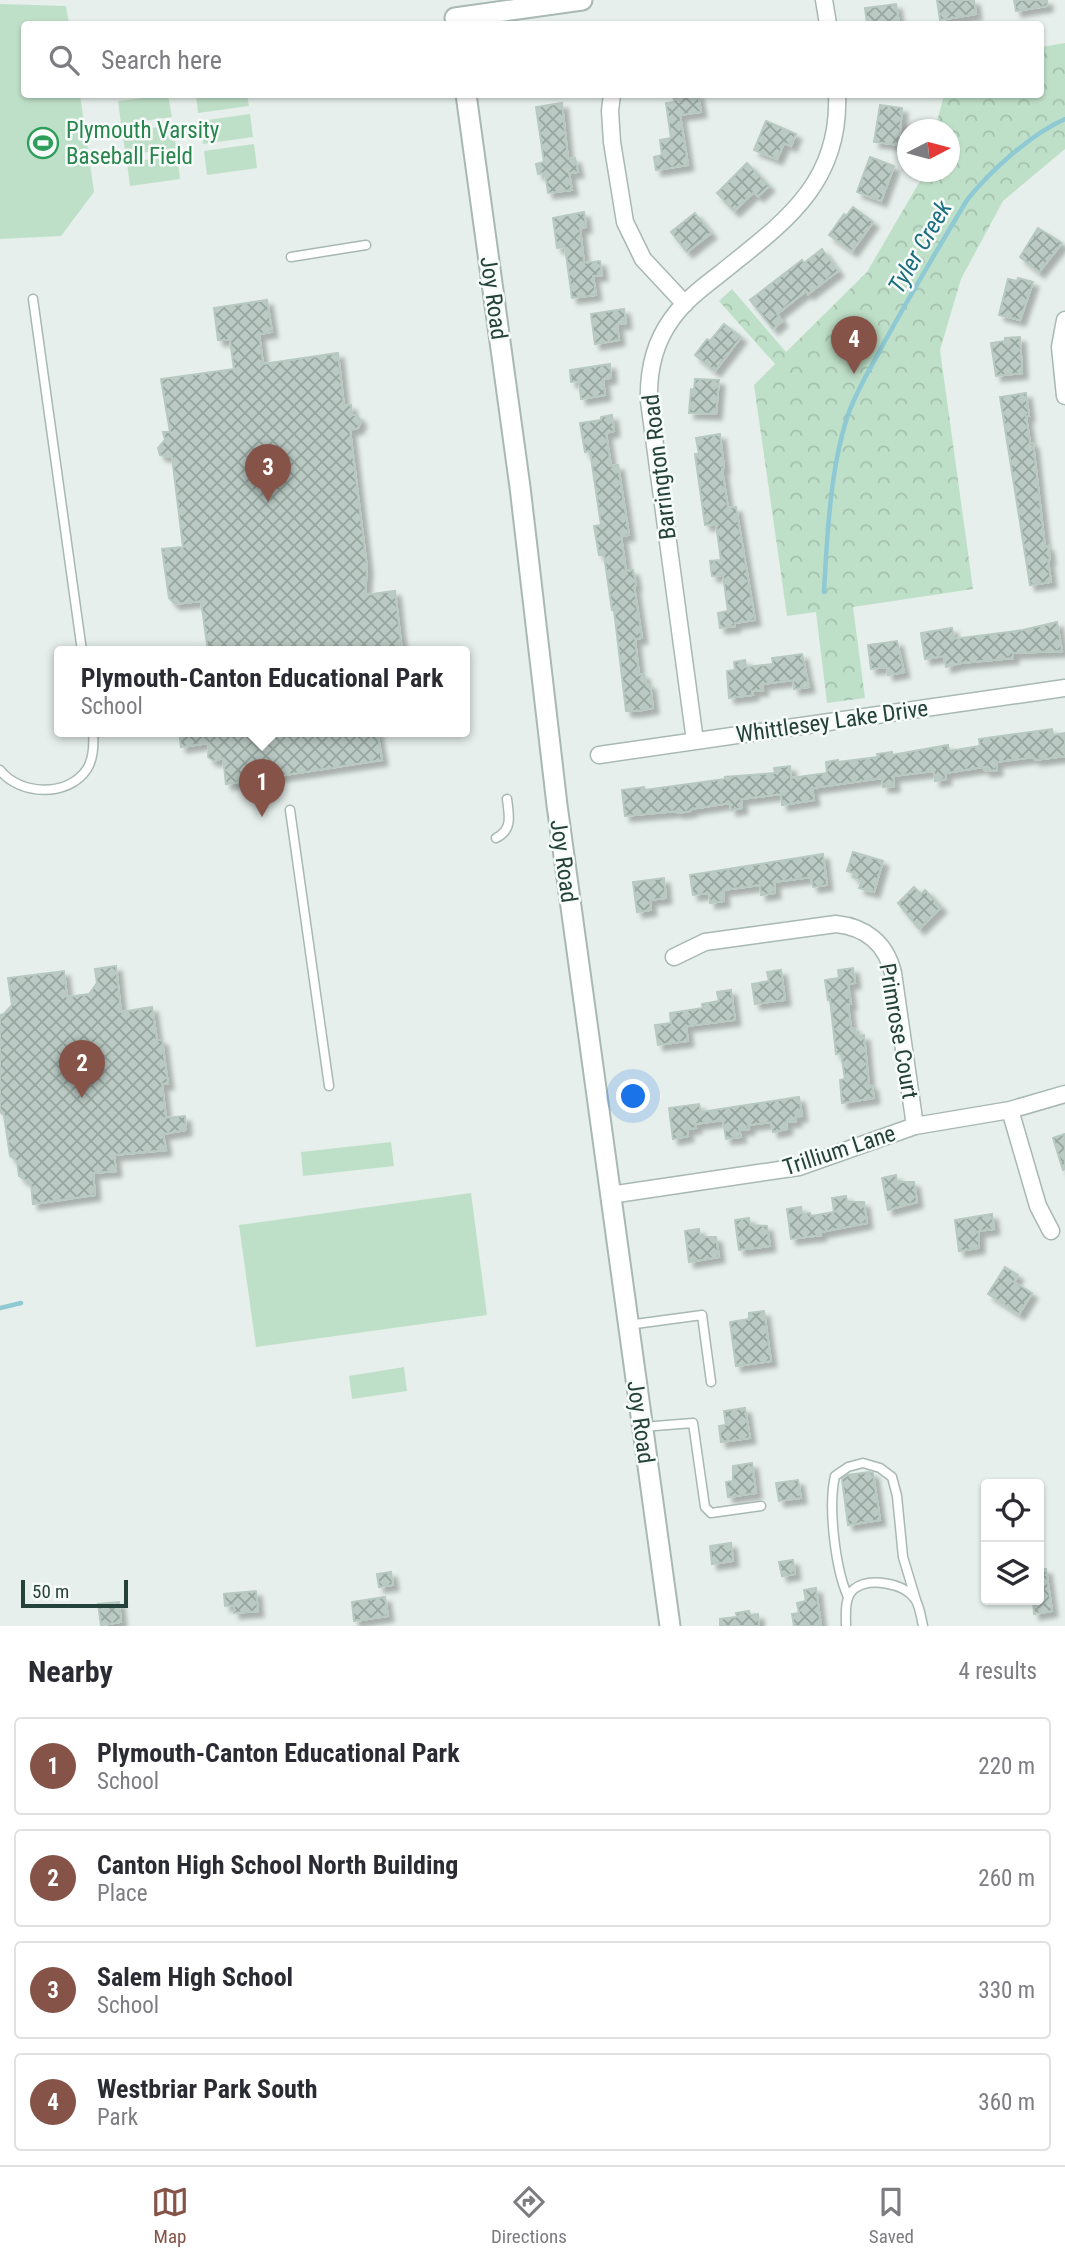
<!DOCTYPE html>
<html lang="en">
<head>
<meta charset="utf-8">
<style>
  body { margin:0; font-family:"Roboto Condensed",sans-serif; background:#f2f2f3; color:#2b2b33 }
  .controls { position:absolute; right:21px; bottom:21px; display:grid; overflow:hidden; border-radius:7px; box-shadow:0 2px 5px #0004 }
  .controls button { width:63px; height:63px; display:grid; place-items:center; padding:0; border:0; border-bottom:2px solid #e1e1e2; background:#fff; color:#2b2b33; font:35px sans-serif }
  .compass { position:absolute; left:897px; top:119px; width:63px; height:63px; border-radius:50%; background:#fff; box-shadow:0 2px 5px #0004; rotate:84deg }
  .scale { position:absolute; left:21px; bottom:18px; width:107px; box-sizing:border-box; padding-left:7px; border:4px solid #24423a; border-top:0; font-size:19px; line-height:24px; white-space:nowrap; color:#24423a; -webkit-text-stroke:5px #f7fbf9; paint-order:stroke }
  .you { position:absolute; left:634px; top:1097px; width:24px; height:24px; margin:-18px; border:5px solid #fff; border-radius:50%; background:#1a73e8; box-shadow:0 0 0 10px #1a73e833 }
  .badge { display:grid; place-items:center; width:46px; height:46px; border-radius:50%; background:#855347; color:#fff; font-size:23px; font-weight:700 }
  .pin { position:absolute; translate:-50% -58px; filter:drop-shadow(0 2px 4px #0008) }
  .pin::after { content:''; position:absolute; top:37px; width:24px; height:21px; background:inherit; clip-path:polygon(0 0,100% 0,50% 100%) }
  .popup { position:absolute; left:54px; top:646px; width:416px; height:91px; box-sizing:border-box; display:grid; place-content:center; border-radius:7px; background:#fff; filter:drop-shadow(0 2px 5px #0005); font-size:23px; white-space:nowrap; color:#7c7c81 }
  .popup b { font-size:26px; color:#2b2b33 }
  .popup::after { content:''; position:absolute; left:50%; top:100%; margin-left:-14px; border:14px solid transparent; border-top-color:#fff }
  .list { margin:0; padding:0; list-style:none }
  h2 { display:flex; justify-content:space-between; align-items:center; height:91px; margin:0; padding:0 28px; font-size:30px }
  h2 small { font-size:23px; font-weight:400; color:#7c7c81 }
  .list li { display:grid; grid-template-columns:46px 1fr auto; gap:21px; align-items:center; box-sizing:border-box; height:98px; margin:0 14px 14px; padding:0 14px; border:2px solid #e1e1e2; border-radius:7px }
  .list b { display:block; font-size:26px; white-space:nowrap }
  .list p { margin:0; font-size:23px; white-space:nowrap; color:#7c7c81 }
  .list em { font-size:23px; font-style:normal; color:#7c7c81 }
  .icon { flex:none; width:38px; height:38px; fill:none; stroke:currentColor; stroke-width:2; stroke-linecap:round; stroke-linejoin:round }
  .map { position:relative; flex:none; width:1065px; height:1626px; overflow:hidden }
  .search { position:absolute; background:#fff; box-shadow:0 2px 5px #0004; left:21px; right:21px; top:21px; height:77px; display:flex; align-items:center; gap:18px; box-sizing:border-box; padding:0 24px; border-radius:7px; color:#7c7c81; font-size:26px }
  .sheet { height:539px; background:#fff }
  nav { display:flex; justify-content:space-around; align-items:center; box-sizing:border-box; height:98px; border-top:2px solid #e1e1e2; background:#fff; font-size:19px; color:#7c7c81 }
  nav a { display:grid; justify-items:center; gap:4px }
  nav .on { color:#855347 }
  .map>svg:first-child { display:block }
  .park { fill:url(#park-crowns) }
  .pitch { fill:#bfe0c8 }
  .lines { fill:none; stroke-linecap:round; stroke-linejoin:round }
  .stream { stroke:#8ec9d4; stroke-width:4.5 }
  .building { fill:url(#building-cross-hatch); stroke:#b8c9c2; stroke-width:2; filter:url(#shadow) }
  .service-casing { stroke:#a8b8b2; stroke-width:11 }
  .minor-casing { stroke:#a8b8b2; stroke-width:19 }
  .tertiary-casing { stroke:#a8b8b2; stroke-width:23 }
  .service { stroke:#fff; stroke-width:8 }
  .minor { stroke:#fff; stroke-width:16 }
  .tertiary { stroke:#fff; stroke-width:19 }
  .labels { text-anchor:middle; stroke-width:5; stroke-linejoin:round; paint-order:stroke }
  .leisure-label { font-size:23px; fill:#27864d; stroke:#f7fbf9; text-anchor:start }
  .street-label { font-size:23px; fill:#24423a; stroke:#f7fbf9 }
  .water-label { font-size:24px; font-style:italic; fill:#1c6f80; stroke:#f7fbf9 }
</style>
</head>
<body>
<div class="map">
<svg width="1065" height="1626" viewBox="0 0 1065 1626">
  <defs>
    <pattern id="park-crowns" width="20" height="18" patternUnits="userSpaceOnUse" patternTransform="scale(1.75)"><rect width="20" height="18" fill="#bfe0c8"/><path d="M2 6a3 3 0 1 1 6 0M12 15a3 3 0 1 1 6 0" fill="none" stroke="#a4c1ad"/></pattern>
    <pattern id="building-cross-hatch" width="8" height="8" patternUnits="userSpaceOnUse" patternTransform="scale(1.75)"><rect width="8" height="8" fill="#bbcac4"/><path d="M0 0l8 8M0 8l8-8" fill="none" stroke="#98a6a0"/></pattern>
    <filter id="shadow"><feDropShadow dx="5.5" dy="5.5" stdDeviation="2" flood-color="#0004"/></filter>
  </defs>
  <rect width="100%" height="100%" fill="#e6efeb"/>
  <path class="park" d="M1065 43V149L1003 201 961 279 940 350 973 589 853 607 865 698 827 703 816 612 787 616 754 385 775 364 719 301 732 289 786 352 867 272 920 181 923 172H950V130L935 129 944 95 1040 94 1041 47Z"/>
  <path class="pitch" d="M0 4 66 6 69 24H24V94L80 95 94 192 61 236 0 239Z
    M168 95 172 117 121 124 118 101Z
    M196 95H247L249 106 198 113Z
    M250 114 253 137 203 144 200 121Z
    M173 125 176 148 126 155 122 132Z
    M254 144 257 168 207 175 204 151Z
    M177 155 180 179 130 186 127 163Z
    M391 1142 394 1166 303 1176 301 1152Z
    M471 1193 487 1315 256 1347 239 1225Z
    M404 1367 407 1391 352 1399 349 1376Z"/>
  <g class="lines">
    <path class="stream" d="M824 592C827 538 830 470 847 418 854 395 868 373 879 352 907 300 937 250 967 200 990 171 1031 134 1065 119
      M0 1308 21 1303"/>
  </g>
  <path class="building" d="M937 0H974L976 14 940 20Z
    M1014 0H1047V6L1016 11Z
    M896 4 899 24H867L865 8Z
    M673 94H698L701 112 680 115 688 165 656 170 654 157 662 155 660 140 671 138 666 103 674 102Z
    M562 103 568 159 575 158 578 172 569 173 572 190 548 193 545 173 538 174 536 164 544 162 536 107Z
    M880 105 902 108 899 145 874 142Z
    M766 121 796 134 791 146 784 143 777 159 754 150Z
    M870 157 894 166 881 201 857 192Z
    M747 163 769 186 758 196 754 192 734 211 717 193Z
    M853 207 873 222 852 251 829 235 844 214 846 216Z
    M584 212 586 227 580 228 584 263 600 261 602 275 593 276 596 295 572 298 565 247 557 248 553 218Z
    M695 213 711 233 687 252 671 232Z
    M1038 228 1062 243 1039 272 1020 257Z
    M822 249 838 271 808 294 806 291 777 314 782 321 773 329 750 300 802 260 804 263Z
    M1018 278 1033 282 1020 320 999 315 1008 279 1017 281Z
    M267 300 272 332 259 334 263 364 338 353 344 406 351 405 352 415H357L361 421 358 428 350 430 367 568 365 595 395 591 402 651H208L201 601 175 604 169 598 162 549 183 547 172 457 160 455 158 448 165 440 163 432H170L161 379 234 369 230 340H218L214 308Z
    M624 309 626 323 617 324 619 340 595 344 591 314Z
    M724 324 741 337 715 371 695 355 707 339 710 341Z
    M1020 337 1022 373 996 376 991 343 1005 341V338Z
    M610 364 611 378 603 379 605 395 581 399 579 381 571 382 570 370Z
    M695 379 719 380 716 414 689 413 691 389 694 390Z
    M1026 393 1029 416H1026L1030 443H1033L1045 547 1048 546 1050 559 1048 560 1051 582 1030 585 1000 397Z
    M612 415 614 431 606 433 611 466 618 465 629 535 621 536 626 571 633 570 636 585 634 586 642 638 635 639 639 675 644 674 646 685 650 684 653 708 637 711H626L614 610H612L604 555H599L594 526 601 525 590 451 585 452 580 423 601 420V417Z
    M720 434 724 468 722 469 728 508 736 507 755 620 735 623V626L720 628 718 613 728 611 723 575 712 576 710 561 721 560 716 524 705 525 695 454H699L696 438Z
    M1057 622 1062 651 1013 653V658L961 663 946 667 944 656 925 659 921 633 952 628 954 639 1023 630Z
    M897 641 904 672 888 675 887 667 871 669 868 645Z
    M802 654 809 687 794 689 793 680 762 684 763 690 752 691 753 695 729 698 727 671 735 670 734 662 745 660 746 667 773 664 772 658Z
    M1052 729 1053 735 1065 733V756L1035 760 1034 757 996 762 997 770 985 771 984 767 945 773 946 779 935 781 934 771 893 776 894 786 883 787 882 778 812 788 814 800 782 805 781 794 741 799 742 808 731 810 730 803 691 809V811L678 813 677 811 625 816 622 790 644 787 645 790 725 779V777L775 773 774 768 790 766 791 778 827 773 826 762 838 760V762L878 757 877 754 892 752V755L948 745 949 751 980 746 979 739Z
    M179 731H377L382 760 226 784 223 758 214 761 208 757 209 743 181 747Z
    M853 852 883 861 874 892 859 888 862 880 853 877 854 873 847 871Z
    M823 854 827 885 813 887 811 877 774 882 775 893 761 895 760 885 723 890 724 901 710 903 709 893 693 895 690 875Z
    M664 878 666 898 650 900 651 910 637 912 633 882Z
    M914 887 921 894 925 890 941 907 919 929 898 903Z
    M116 966 121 1012 152 1007 157 1040H162L168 1084H162L166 1118 185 1116 186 1130 163 1134 166 1150 114 1155 116 1171 93 1173 95 1195 33 1204 31 1184 19 1176 17 1161 10 1156 4 1115 0 1112V1015L4 1014 12 1005 8 978 64 971 67 997 89 994 97 983 95 969Z
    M853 968 855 983 848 984 851 1004H848L851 1028H855L856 1036 864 1035 869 1085H872L874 1098 842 1103 840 1080 845 1079 841 1053 836 1054 830 999 828 1000 825 980 839 978 838 970Z
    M781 970 785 1000 755 1004 752 984 769 981 767 972Z
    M731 990 735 1020 686 1026 688 1041 658 1045 655 1025 671 1023 670 1013 703 1008 702 1004 719 1001 717 992Z
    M799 1097 802 1116 795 1117 796 1121 786 1122 787 1129 773 1132 771 1122 748 1125 749 1129 739 1130 741 1137 726 1139 723 1120 695 1124 696 1128 687 1129 688 1136 673 1139 669 1108 699 1104 701 1112Z
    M1065 1134V1169L1063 1170 1053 1138Z
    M896 1175 897 1182H914L917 1202 888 1210 882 1178Z
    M846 1196 847 1202H864L867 1223 821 1232V1235L791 1239 787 1209 801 1207 802 1214 810 1213 811 1216 834 1212 832 1198Z
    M992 1214 994 1229 979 1231V1248L959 1251 955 1220Z
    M749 1218 750 1225 767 1226 770 1246 739 1250 735 1220Z
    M699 1229 700 1237H716L719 1257 689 1262 685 1231Z
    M1005 1267 1018 1275 1014 1282 1032 1293 1019 1314 988 1294Z
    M764 1311 771 1361 736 1366 730 1322 749 1319V1313Z
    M745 1408 750 1438 721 1442 719 1426 726 1425 724 1411Z
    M752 1463 756 1493 728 1497 726 1482 733 1481V1466Z
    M869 1472 873 1473 880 1520 848 1525 842 1479 848 1475Z
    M798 1480 801 1498 779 1501 776 1483Z
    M731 1543 733 1561 712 1564 710 1546Z
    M793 1560 795 1574 782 1576 779 1562Z
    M1039 1569H1046L1052 1611 1034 1614 1033 1600H1039Z
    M391 1572 393 1585 379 1587 377 1574Z
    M816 1588 821 1626H794L792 1614 799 1613 797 1603 806 1601 804 1590Z
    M256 1591 258 1611 234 1613V1605L225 1606 224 1594Z
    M385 1597 388 1616 354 1621 352 1602Z
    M119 1602 121 1622 101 1625 98 1604Z
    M749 1611 750 1615 758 1614 759 1626H720V1619L737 1617 736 1613Z"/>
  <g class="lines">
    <g class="service-casing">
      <path id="service" d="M291 257 366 245
        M33 299 82 651
        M0 770C19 795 68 798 87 769 94 758 94 744 93 731
        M290 810 329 1086
        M496 838C513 830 509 815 507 799
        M628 1325 702 1315 711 1382
        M642 1427 693 1423 705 1507 711 1513 761 1506
        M848 1597C835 1568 828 1506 835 1476L848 1467 863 1463 880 1468 892 1477 897 1496 903 1557 916 1600
        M846 1626C846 1615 844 1597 854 1589 869 1577 904 1583 915 1599 920 1606 921 1618 923 1626"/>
    </g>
    <g class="minor-casing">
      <path id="minor" d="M824 0 828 24
        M612 94 610 111 612 142 625 222 643 259 685 304
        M1065 320 1060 347 1065 396
        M695 741 649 401C648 372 654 344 671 320 684 301 703 287 721 273 783 223 841 184 837 94
        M599 755 1065 688
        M674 957 705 942 836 924C865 927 886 943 893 973L915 1126
        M1010 1110 1038 1206 1051 1231
        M610 1195 799 1167 915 1126 1010 1110 1065 1094"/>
    </g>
    <g class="tertiary-casing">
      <path id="tertiary" d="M455 18 582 0
        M466 94 520 487 557 805 670 1626"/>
    </g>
    <use href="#service" class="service"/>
    <use href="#minor" class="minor"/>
    <use href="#tertiary" class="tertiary"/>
  </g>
  <defs>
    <g id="stadium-ring" transform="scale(1.575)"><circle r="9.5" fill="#f7fbf9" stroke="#2e9e5b" stroke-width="1.5"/><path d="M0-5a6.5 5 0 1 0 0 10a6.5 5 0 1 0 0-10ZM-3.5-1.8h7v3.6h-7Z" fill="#2e9e5b"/></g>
  </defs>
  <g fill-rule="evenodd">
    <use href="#stadium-ring" x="43" y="143"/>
  </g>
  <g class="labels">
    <g class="leisure-label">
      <text x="66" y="138">Plymouth Varsity<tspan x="66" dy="26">Baseball Field</tspan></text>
    </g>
    <g class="street-label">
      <text transform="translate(494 298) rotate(82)" y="8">Joy Road</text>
      <text transform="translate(659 467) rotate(-97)" y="8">Barrington Road</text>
      <text transform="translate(832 721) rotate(-8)" y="8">Whittlesey Lake Drive</text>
      <text transform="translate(564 861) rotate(82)" y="8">Joy Road</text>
      <text transform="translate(899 1031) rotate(80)" y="8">Primrose Court</text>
      <text transform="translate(839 1150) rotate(-18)" y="8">Trillium Lane</text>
      <text transform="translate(641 1422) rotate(82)" y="8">Joy Road</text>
    </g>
    <g class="water-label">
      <text transform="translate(920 247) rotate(-60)" y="8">Tyler Creek</text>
    </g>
  </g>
</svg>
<div class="controls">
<button><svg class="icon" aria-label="locate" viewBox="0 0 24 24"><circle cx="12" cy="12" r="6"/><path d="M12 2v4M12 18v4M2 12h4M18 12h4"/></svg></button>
<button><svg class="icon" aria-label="layers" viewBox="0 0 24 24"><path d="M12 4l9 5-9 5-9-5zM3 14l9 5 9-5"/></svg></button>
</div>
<svg class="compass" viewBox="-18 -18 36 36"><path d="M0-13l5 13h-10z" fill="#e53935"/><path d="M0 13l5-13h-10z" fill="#7c7c81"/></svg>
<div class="scale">50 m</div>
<div class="you"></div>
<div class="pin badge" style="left:262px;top:817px">1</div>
<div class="popup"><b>Plymouth-Canton Educational Park</b>School</div>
<div class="pin badge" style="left:82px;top:1098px">2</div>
<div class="pin badge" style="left:268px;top:502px">3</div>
<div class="pin badge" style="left:854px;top:374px">4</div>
<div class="search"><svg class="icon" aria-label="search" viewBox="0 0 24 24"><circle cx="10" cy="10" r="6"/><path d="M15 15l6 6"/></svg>Search here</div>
</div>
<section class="sheet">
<h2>Nearby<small>4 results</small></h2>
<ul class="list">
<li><span class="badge">1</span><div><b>Plymouth-Canton Educational Park</b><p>School</p></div><em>220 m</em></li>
<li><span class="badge">2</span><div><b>Canton High School North Building</b><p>Place</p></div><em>260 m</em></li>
<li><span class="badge">3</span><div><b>Salem High School</b><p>School</p></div><em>330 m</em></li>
<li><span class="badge">4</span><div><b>Westbriar Park South</b><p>Park</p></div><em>360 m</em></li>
</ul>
</section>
<nav>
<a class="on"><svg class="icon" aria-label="map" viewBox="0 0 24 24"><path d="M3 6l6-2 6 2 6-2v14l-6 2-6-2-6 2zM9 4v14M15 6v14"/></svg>Map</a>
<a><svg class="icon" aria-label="directions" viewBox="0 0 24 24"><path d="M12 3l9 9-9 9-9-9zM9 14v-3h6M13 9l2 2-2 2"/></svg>Directions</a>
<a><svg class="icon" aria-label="saved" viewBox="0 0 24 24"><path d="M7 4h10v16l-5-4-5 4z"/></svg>Saved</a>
</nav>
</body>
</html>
